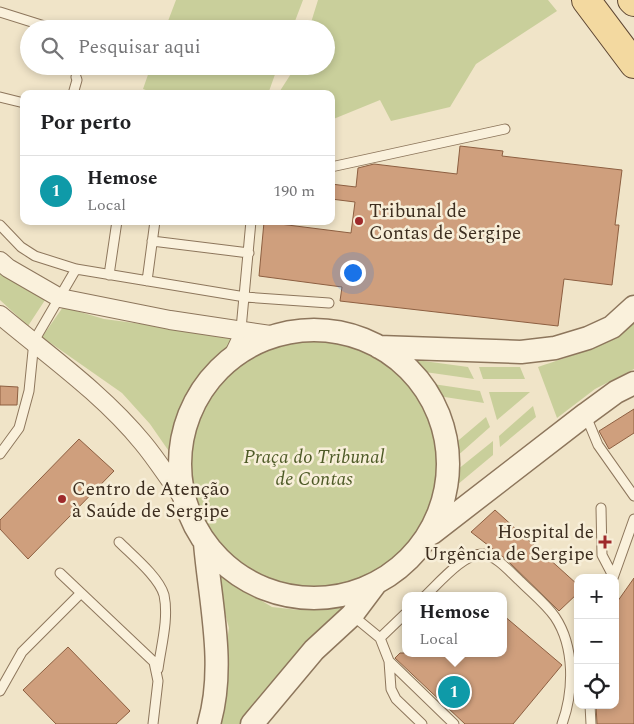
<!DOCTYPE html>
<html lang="pt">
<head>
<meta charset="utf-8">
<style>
  body { margin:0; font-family:Spectral,serif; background:#f6f6f6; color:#202124 }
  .controls { position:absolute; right:15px; bottom:15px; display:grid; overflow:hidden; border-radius:10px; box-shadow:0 2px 8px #0003 }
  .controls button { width:45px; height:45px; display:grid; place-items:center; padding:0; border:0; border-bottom:1px solid #e0e0e0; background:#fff; color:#202124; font:25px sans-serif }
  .you { position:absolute; left:352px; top:272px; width:18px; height:18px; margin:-12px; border:4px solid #fff; border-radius:50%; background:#1a73e8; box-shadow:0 0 0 8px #1a73e833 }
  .badge { display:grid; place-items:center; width:32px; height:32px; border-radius:50%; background:#0b8043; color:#fff; font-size:16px; font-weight:700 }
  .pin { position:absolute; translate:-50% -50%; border:2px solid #fff; box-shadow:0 1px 5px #0006 }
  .popup { position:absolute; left:402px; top:592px; width:105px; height:65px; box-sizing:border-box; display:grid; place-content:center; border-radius:10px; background:#fff; filter:drop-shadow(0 1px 4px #0005); font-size:16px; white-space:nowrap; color:#757577 }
  .popup b { font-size:19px; color:#202124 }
  .popup::after { content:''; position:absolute; left:50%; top:100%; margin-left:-10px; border:10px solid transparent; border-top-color:#fff }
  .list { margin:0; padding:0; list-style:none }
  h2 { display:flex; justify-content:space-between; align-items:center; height:65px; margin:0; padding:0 20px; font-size:21px }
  h2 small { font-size:16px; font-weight:400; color:#757577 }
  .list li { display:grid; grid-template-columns:32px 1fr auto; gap:15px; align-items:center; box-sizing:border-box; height:70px; padding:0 20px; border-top:1px solid #e0e0e0 }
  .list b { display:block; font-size:19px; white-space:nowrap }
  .list p { margin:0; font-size:16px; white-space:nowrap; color:#757577 }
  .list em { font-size:16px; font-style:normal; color:#757577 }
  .icon { flex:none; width:28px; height:28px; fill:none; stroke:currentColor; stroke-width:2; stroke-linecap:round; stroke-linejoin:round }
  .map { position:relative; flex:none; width:634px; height:724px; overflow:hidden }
  .search { position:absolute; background:#fff; box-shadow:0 2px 8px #0003; left:20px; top:20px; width:315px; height:55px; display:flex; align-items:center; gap:12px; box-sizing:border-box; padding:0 18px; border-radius:28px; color:#757577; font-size:19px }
  .panel { position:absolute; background:#fff; box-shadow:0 2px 8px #0003; left:20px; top:90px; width:315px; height:135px; border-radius:10px }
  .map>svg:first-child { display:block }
  .green { fill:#c9cf9b }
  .building { fill:#cf9f7d; stroke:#8d5f41 }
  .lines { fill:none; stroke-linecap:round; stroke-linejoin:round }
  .service-casing { stroke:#8d765c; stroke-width:11 }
  .minor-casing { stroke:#8d765c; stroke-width:20 }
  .tertiary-casing { stroke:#8d765c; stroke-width:25 }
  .primary-casing { stroke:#5b4430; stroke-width:30 }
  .service { stroke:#faf1dc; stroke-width:9 }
  .minor { stroke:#faf1dc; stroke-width:18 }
  .tertiary { stroke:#faf1dc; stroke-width:22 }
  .primary { stroke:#f3d9a0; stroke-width:28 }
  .poi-dot { fill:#9e2a2b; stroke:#f7eed8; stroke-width:2 }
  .labels { text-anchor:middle; stroke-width:5; stroke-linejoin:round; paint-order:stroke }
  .poi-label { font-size:19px; fill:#3d2e20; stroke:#f7eed8; text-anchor:start }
  .park-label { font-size:19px; font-style:italic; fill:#4d5a26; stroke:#f7eed8 }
</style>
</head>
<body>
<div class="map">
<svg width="634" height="724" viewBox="0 0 634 724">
  <rect width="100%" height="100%" fill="#f0e4c8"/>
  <path class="green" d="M176 0H303L292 29H165Z
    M318 0H548L557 11 476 64 450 107 391 121 380 100 331 120V94H278L296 66H326V29H309Z
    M151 66H278L268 94H157L143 89Z
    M0 271 47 297 28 326 0 300Z
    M63 307 104 319 240 337 211 369 184 405 175 460 150 424 122 393 42 337Z
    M634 323V369L595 389 557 418 538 367C573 355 605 347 634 323Z
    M181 466a133 133 0 1 1 266 0a133 133 0 1 1-266 0Z
    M416 360 468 367 474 379 425 372Z
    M479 367H520L525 379H483Z
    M433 384 480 391 484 403 438 396Z
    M489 392H530L497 420Z
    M533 406 536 417 500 447 499 436Z
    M486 417 490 427 455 458 453 445Z
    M493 441V455L451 490 452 474Z
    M214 572 272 607 299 610 352 604 296 653 243 724H214L229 628Z"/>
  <path class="building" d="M460 146 503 151 502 156 622 170 615 225H619L612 285 564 279 558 326 340 301 342 287 259 276 264 222 351 233 355 202 331 199V184L356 187 358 168 374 164 457 174Z
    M0 386 18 387 17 405H0Z
    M634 409V433L609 449 599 431Z
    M79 439 114 471 28 559 0 529V520Z
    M495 510 578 585V593L559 611 507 560 471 532Z
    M634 578V724H597L596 705H615V605Z
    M503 615 562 665 513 724H465L395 658 400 653H503Z
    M68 647 130 711 116 724H56L23 690Z"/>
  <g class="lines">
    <g class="service-casing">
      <path id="service" d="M0 12 54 29
        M73 94 77 80 76 77
        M0 97 24 103
        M331 167 505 129
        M0 225 21 247 35 256 76 269 245 297 329 303
        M152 241 249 253
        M109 275 117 221
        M147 281 155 221
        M222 369 241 329 251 221
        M586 416 598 445 634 496
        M0 454 19 428 29 391 34 341 76 269
        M601 508 602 555 613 576
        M119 542C132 555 159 577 164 595 169 619 161 646 158 669
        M60 573 154 662 158 681 153 724
        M613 578 634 519
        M425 596C438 584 465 552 483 554 497 556 510 572 520 581 531 592 546 604 555 617 575 647 574 691 562 724
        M352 615 380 638 389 661 391 689 396 699 422 724
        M380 638 405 614
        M389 661 454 724
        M0 691 22 652 81 593
        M590 705 591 724"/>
    </g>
    <g class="minor-casing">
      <path id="minor" d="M0 261 8 268 60 298 170 320 277 336
        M0 315C49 356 103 394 143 443 158 461 170 481 184 499"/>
    </g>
    <g class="tertiary-casing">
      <path id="tertiary" d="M180 464a134 134 0 1 1 268 0a134 134 0 1 1-268 0Z
        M379 347 521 352 555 348 588 338 612 327 634 307
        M432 533 586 414 616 392 634 383
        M205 543C210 602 226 666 209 724
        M252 724 314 650 352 615 376 583"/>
    </g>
    <g class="primary-casing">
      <path id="primary" d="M586 0 634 64
        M632 0 634 2"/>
    </g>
    <use href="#service" class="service"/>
    <use href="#minor" class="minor"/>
    <use href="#tertiary" class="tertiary"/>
    <use href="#primary" class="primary"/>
  </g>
  <g class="poi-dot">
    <circle cx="359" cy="221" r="5"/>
    <circle cx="62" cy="499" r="5"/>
    <path d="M602.5 534.5h5v5h5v5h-5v5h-5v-5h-5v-5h5z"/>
  </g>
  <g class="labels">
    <g class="poi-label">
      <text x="369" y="217">Tribunal de<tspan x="369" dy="22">Contas de Sergipe</tspan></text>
      <text x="72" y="495">Centro de Atenção<tspan x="72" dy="22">à Saúde de Sergipe</tspan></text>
      <text x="594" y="538" text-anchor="end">Hospital de<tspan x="594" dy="22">Urgência de Sergipe</tspan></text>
    </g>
    <g class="park-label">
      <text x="314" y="463">Praça do Tribunal<tspan x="314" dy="22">de Contas</tspan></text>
    </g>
  </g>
</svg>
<div class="controls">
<button>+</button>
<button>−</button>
<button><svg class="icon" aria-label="locate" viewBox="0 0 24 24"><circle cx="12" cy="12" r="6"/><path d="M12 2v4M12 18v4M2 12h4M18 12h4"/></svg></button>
</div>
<div class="you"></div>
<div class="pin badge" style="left:454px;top:692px;background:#0f9aa8">1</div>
<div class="popup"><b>Hemose</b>Local</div>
<div class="search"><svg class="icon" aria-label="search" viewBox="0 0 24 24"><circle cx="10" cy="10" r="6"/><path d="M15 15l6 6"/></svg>Pesquisar aqui</div>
<section class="panel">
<h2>Por perto<small></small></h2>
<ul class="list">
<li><span class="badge" style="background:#0f9aa8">1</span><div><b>Hemose</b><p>Local</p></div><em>190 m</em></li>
</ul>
</section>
</div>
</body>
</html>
